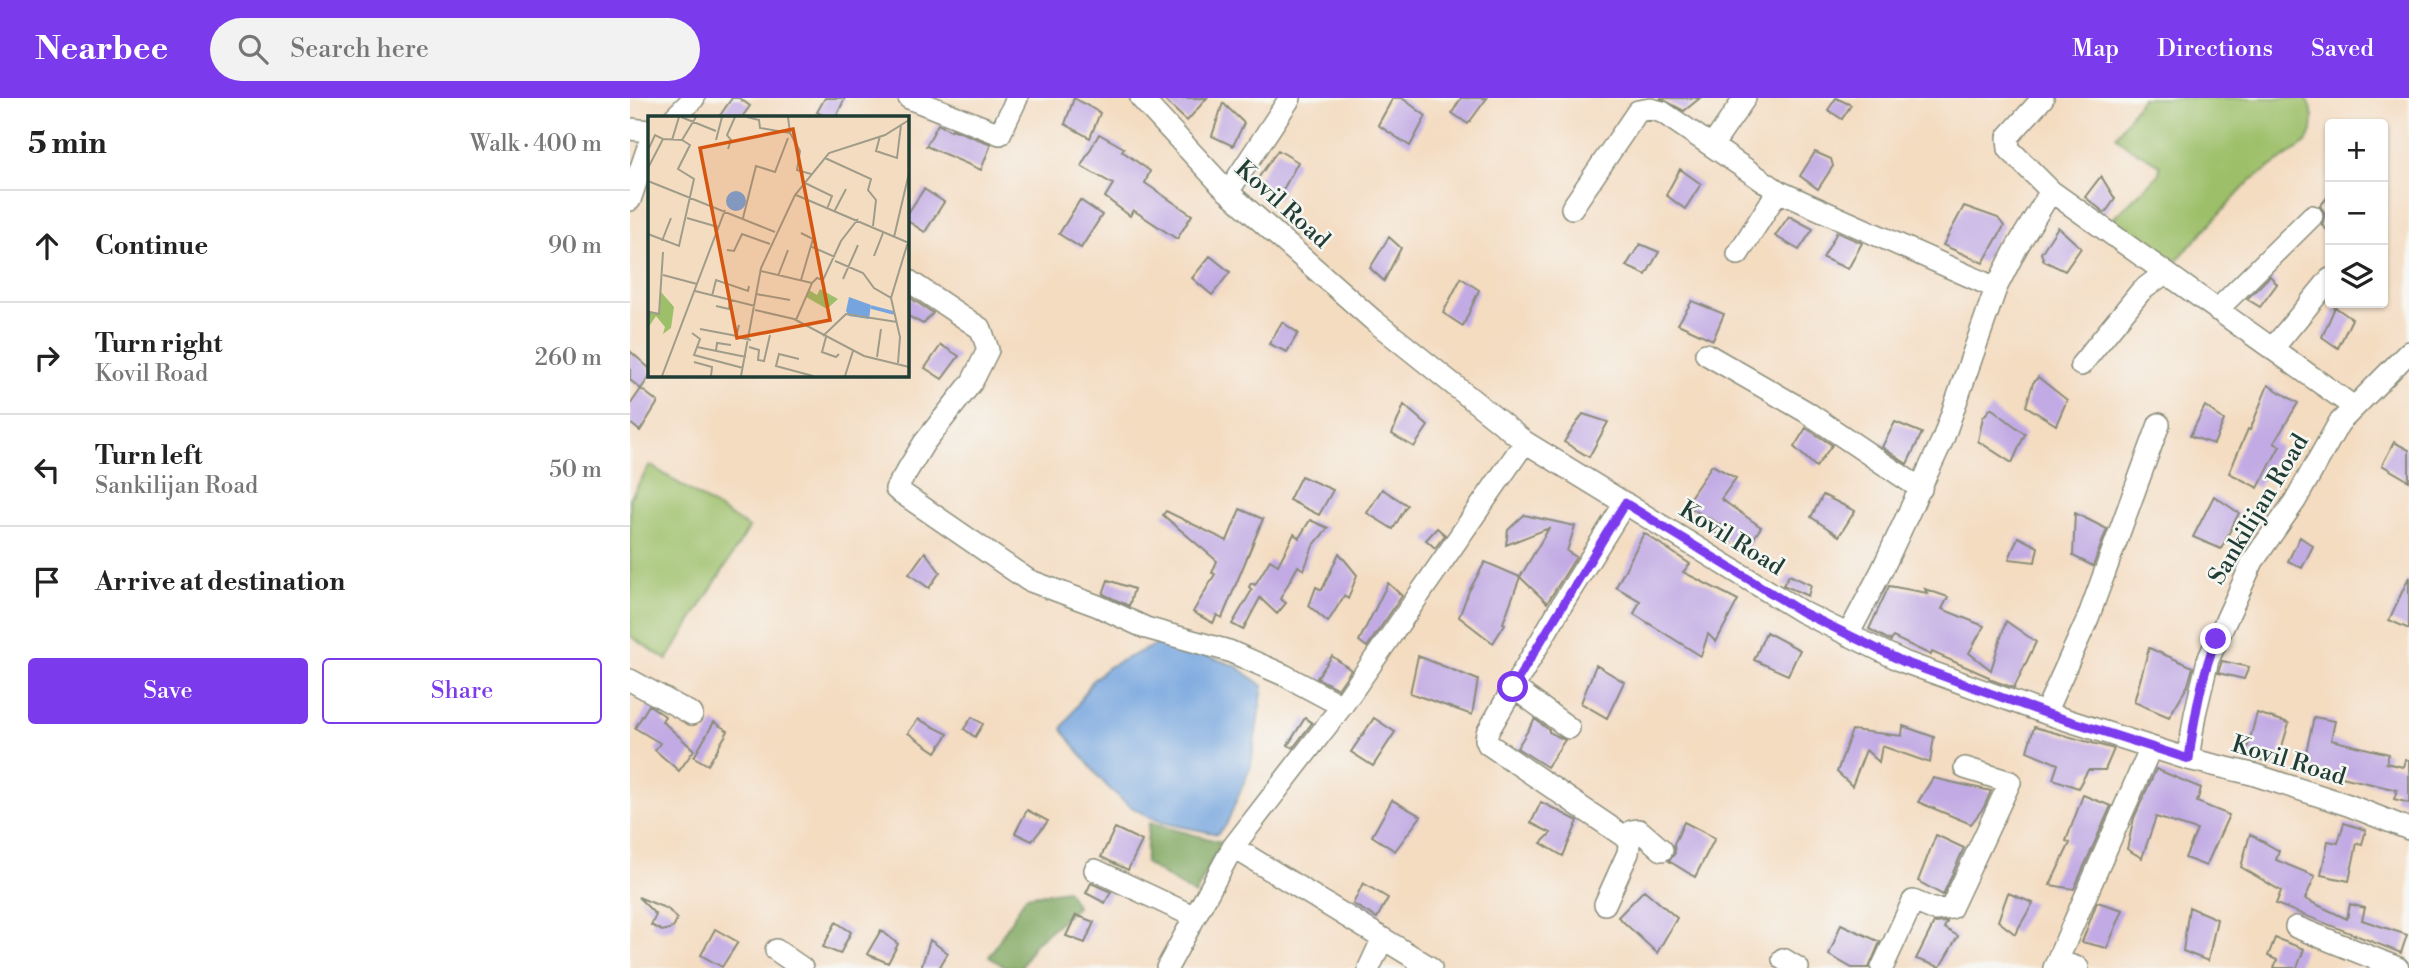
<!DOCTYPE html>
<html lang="en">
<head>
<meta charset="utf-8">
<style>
  body { margin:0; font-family:"Libre Bodoni",serif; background:#f2f2f2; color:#222 }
  .controls { position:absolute; right:21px; top:21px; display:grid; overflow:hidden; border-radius:7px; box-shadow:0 2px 5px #0004 }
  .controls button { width:63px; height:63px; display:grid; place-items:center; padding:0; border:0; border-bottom:2px solid #e0e0e0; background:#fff; color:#222; font:35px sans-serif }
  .stop { position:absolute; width:21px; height:21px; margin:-16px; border:5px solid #7c3aed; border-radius:50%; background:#fff }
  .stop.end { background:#7c3aed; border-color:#fff; box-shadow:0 2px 7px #0008 }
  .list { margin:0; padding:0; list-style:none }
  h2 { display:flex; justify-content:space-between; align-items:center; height:91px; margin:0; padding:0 28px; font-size:30px }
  h2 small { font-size:23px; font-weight:400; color:#767676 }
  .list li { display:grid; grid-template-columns:46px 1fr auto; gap:21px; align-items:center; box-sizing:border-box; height:112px; padding:0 28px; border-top:2px solid #e0e0e0 }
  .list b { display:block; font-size:26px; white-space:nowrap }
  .list p { margin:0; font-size:23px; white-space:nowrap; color:#767676 }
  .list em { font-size:23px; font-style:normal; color:#767676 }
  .actions { display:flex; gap:14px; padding:21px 28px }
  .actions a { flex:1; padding:16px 0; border:2px solid #7c3aed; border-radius:7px; text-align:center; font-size:24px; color:#7c3aed }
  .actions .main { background:#7c3aed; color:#fff }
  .icon { flex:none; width:38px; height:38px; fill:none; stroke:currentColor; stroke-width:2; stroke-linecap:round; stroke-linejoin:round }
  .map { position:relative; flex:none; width:1779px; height:870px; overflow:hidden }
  header { display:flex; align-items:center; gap:42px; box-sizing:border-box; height:98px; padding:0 35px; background:#7c3aed; color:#fff }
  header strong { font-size:33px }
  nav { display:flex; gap:38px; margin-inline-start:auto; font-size:24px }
  .search { width:490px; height:63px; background:#f2f2f2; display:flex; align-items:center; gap:18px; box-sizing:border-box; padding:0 24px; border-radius:38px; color:#767676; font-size:26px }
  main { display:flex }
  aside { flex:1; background:#fff }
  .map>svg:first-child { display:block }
  .green { fill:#9dbf69; stroke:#5e7e4e; stroke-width:2 }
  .forest { fill:#7ea65d; stroke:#4e7248; stroke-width:2 }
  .water { fill:#75a4de; stroke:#4a7089; stroke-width:2 }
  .building { fill:#c2abe4 }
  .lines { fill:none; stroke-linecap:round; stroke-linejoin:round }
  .minor-casing { stroke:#8a8c7a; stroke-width:24 }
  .minor { stroke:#fff; stroke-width:21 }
  .route { stroke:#7c3aed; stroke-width:9 }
  .labels { text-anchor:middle; stroke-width:5; stroke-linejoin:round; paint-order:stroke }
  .street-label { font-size:24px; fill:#1f3d34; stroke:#f6f6f2 }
  .inset-river { fill:none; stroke:#75a4de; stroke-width:3.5 }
  .inset-road { fill:none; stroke:#9f9c89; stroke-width:2 }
  .view { fill:#d45610; fill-opacity:0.15; stroke:#d45610; stroke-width:3.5 }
  .inset-edge { fill:none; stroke:#1f3d34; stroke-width:3.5 }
</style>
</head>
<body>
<header>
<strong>Nearbee</strong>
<div class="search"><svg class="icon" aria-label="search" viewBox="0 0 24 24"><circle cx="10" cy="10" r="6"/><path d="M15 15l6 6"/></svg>Search here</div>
<nav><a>Map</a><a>Directions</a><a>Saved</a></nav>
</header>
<main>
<aside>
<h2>5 min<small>Walk · 400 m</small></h2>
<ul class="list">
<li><svg class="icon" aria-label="ahead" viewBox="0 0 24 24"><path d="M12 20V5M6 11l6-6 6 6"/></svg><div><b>Continue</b></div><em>90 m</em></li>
<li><svg class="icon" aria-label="right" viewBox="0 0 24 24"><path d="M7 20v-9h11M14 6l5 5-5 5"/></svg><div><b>Turn right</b><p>Kovil Road</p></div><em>260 m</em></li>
<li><svg class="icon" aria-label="left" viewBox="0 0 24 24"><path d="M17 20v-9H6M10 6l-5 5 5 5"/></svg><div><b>Turn left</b><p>Sankilijan Road</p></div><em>50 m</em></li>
<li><svg class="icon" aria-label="arrive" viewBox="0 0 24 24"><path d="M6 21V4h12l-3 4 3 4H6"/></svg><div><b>Arrive at destination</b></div></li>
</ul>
<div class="actions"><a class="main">Save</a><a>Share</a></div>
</aside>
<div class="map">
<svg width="1779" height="870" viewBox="0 0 1779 870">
  <rect width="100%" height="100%" fill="#f6f6f2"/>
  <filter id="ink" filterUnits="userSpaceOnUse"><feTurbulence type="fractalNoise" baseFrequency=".0143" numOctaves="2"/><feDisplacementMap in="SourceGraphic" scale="14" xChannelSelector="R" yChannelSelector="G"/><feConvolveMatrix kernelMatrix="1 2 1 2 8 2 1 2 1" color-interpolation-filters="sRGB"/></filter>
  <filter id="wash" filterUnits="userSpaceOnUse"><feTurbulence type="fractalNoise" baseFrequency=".00686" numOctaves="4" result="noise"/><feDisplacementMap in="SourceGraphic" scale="28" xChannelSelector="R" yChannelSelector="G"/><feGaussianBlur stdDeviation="1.57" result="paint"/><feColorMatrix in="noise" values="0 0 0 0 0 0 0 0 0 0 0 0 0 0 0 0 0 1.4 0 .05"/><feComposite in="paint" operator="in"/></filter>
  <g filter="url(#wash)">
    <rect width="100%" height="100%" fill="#f4dcc1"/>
    <path class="green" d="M1512 0H1677L1683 18 1682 33 1676 45 1620 83 1535 175 1473 130 1529 76 1530 67 1498 49 1486 38Z
      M20 367 119 430 37 562 0 538V400Z"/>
    <path class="forest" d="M519 725 591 744 565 797 515 765Z
      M437 792 447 809 403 847 391 870H377L359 859 396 798Z"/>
    <path class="water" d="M533 543 606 568 633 588 621 668 596 727 587 736C568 731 547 729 529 723 484 707 459 667 432 631L463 582 478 569Z"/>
    <g id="blocks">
      <path class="building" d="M102 0H109L120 8 112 19H89Z
        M195 0H215L206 19H196L187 14Z
        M444 0 470 15 460 40 435 26Z
        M532 0H577L557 23Z
        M763 0H772L796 18 780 48 748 27Z
        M831 0H857L838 26 822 15Z
        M1030 0H1070L1054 13Z
        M1206 0 1221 7 1212 21 1198 12Z
        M593 5 614 25 603 48 582 38Z
        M308 26 321 33 322 31 361 46 351 72 296 48Z
        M469 36 494 50 492 53 520 73 515 85 562 117 547 141 503 112 500 118 475 99 483 86 451 68Z
        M648 52 668 64 648 101 624 86Z
        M1185 54 1201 61 1203 68 1188 91 1170 78Z
        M1050 71 1071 86 1055 111 1036 97Z
        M1471 78 1485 101 1475 115 1455 99Z
        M294 91 314 104 295 134 276 122V118Z
        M1700 96V135L1692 127 1695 115 1690 108Z
        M450 102 472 117 451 150 429 136Z
        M1334 108 1368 120 1374 128 1353 165 1313 147Z
        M1159 118 1183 131 1169 152 1145 138Z
        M1428 129 1451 150 1435 173 1414 163 1411 155Z
        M1207 134 1232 145 1218 171 1193 160Z
        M759 139 771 150 754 183 740 170Z
        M1010 146 1029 154 1016 177 996 168Z
        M580 158 600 174 582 197 562 180Z
        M1640 178 1647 186 1630 209 1617 201Z
        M831 180 849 192 833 228 813 215Z
        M276 197 303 215 293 226 276 217Z
        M1062 203 1094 216 1083 242 1048 226Z
        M1705 209 1722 221 1708 250 1692 239Z
        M652 224 668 235 657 254 639 246Z
        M311 247 329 258 312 281 295 270Z
        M0 253 19 270 21 276 11 291 0 282Z
        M1408 279 1437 302 1426 327 1396 308 1403 285Z
        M1638 287 1668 305 1644 345 1650 348 1628 390 1599 375 1618 331 1620 332Z
        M11 291 28 304 10 333 0 325V307Z
        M774 307 798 328 784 349 762 336Z
        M1575 308 1594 322 1584 346 1560 338Z
        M1361 310 1395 336 1382 365 1348 343 1353 319Z
        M953 316 978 324 959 359 934 344Z
        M1265 324 1292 335 1277 366 1252 349Z
        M1176 330 1202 347 1186 369 1164 349Z
        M1764 344 1779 352V383L1752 367Z
        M1082 367 1106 380 1091 401 1131 429 1115 454 1085 435 1091 427 1055 407Z
        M671 378 703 392 689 417 659 402Z
        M752 391 777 407 763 431 737 415Z
        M1193 397 1225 413 1209 438 1181 419Z
        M1584 398 1609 415 1591 451 1563 439Z
        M610 411 633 421 592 520 587 517 583 525 563 514 585 476 582 475 587 463 533 417 536 413 597 443Z
        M1445 415 1477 431 1463 468 1443 458Z
        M894 417 945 428 937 453 946 459 917 505 890 479 919 430 876 447 878 432Z
        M680 422 698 430 683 448 674 472 668 468 650 501 656 505 647 516 630 500 613 532 602 526 622 492 619 489 621 485 625 487 640 462 648 467 664 436 669 440Z
        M807 430 815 437 805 450 796 442Z
        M1014 435 1060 466 1053 474 1108 502 1086 544 1078 536 1071 558 1004 516 1010 503 986 489Z
        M1388 439 1408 449 1405 464 1379 461Z
        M1670 439 1683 448 1672 470 1658 463Z
        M295 454 310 474 299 490 279 476Z
        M709 455 727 477 718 501 714 498 698 524 679 508 686 489 692 492Z
        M855 464 890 479 873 525 875 526 863 545 829 519 839 493Z
        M1159 477 1181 487 1178 498 1153 487Z
        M1779 479V531L1759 522Z
        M478 482 504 491 499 508 473 496Z
        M758 485 772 498 737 549 729 543Z
        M1259 488 1297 495 1295 491 1318 499 1312 511 1354 528 1339 555 1361 572 1376 523 1406 544 1384 590 1359 581V579L1302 554 1301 557 1263 539 1261 543 1239 531Z
        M1136 534 1170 552 1158 577 1124 562Z
        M1519 550 1563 569 1558 587 1539 619 1504 604Z
        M702 558 721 572 708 591 687 580Z
        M788 558 848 582 842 617 780 595Z
        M1592 563 1619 569 1614 581 1588 575Z
        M966 567 994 584 977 620 951 605Z
        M19 607 35 618 32 623 64 652 49 673 25 652 30 645 5 630Z
        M1627 615 1659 625 1647 665 1615 659Z
        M342 619 353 626 345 639 334 631Z
        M1684 619 1705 623 1701 642 1759 656 1756 665 1773 669 1775 662H1779V705L1764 701 1767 692 1695 675 1673 667Z
        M675 620 682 625 663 650 658 647Z
        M744 620 765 634 743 668 721 654Z
        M288 621 318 636 306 654 278 635Z
        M905 621 919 632V634L935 642 917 669 887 650Z
        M84 624 98 633 78 667 64 659Z
        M1273 628 1304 639 1300 665 1252 648 1249 664 1236 652 1222 688 1207 674 1222 632 1272 638Z
        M1404 629 1484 651 1475 672H1458L1448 690 1423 681 1428 666 1397 653Z
        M1526 671 1571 690 1567 704 1599 717 1576 768 1555 760 1567 732 1526 719 1512 760 1497 751 1504 720Z
        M1303 680 1361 693 1354 709 1341 726 1288 704Z
        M1453 697 1481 708 1444 791 1420 787 1440 745 1436 743Z
        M762 702 791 718 765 753 742 738Z
        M911 704 948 723 933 758 911 745 921 735 901 725Z
        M397 712 418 723 402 743 385 735Z
        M1054 724 1085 740 1065 779 1039 763 1045 755 1044 746Z
        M1714 725 1736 732 1732 746 1727 745 1719 783 1691 777 1698 743 1708 745Z
        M485 730 512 743 498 772 471 759Z
        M1620 736 1649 753 1646 762 1685 778 1675 801 1717 821 1720 806 1735 810 1732 822 1777 837 1771 855 1646 806 1651 793 1611 769Z
        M1306 737 1334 750 1313 797 1288 783Z
        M461 785 481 794 475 805 456 795Z
        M733 785 758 800 747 820 723 806Z
        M1014 792 1047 820 1027 855 988 819Z
        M1378 795 1403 805 1385 836 1368 823Z
        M8 799 38 811 47 821 43 830 32 833 21 827 26 817Z
        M1467 804 1493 812 1477 850 1452 844Z
        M1559 809 1587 821 1578 863 1553 853Z
        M446 817 464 824 455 845 436 838Z
        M206 824 221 834 210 856 193 849Z
        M1317 824 1314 830 1328 838 1310 869 1286 861 1304 825Z
        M1211 826 1250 844 1239 870H1222L1199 857Z
        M85 831 108 844 92 869 71 857Z
        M251 832 268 846 258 865 237 856Z
        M1645 840 1674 851 1667 870H1644L1647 862 1638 858Z
        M300 842 318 855 309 870H291Z"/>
    </g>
  </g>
  <g filter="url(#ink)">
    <use href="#blocks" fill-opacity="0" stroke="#8a8c7a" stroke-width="2"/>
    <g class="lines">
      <g class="minor-casing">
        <path id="minor" d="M279 0 370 36 387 0
          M511 0 598 94 743 222 895 344 1172 514 1274 564 1415 615 1558 661 1622 676 1718 707 1779 731
          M1413 0 1378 39 1379 51 1421 93 1724 309
          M45 19 64 0
          M0 31 19 33
          M1082 48 1115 0
          M589 85 598 94 660 0
          M0 102 19 46
          M942 110 1008 13 1020 11 1032 14 1148 93 1366 190
          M1108 156 1148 93
          M276 181 351 231 358 252 342 284 294 345 266 391 398 482 468 508 516 530 599 553 654 577 712 608
          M1587 212 1682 118
          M1643 250 1700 181
          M1076 256 1175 313 1291 391
          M1451 267 1511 193 1535 175
          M1218 537 1253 470 1313 341 1366 190 1387 149 1421 93
          M0 582 62 616
          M883 589 939 630
          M1415 615 1458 520 1529 326
          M1558 661 1565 616 1578 562 1623 463 1665 403 1709 325 1779 254
          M995 739 1002 733 1009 732 1032 752
          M603 749 801 870
          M465 772 565 819
          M975 806 998 755 999 746 995 739 858 646 856 641 857 635 934 503 995 405
          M1666 829 1768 870
          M146 852 172 870
          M1153 861 1168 870
          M1427 863 1448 870
          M537 870 603 749 712 608 895 344
          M739 870 752 842
          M1252 870 1283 803 1305 812 1321 810 1380 684 1335 670
          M1424 870 1521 649"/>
      </g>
      <use href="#minor" class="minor"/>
    </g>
  </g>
  <g class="lines" filter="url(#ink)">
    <path class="route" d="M883 589 995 405 1172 514 1274 564 1415 615 1559 661C1564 620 1571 579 1586 541"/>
  </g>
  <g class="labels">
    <g class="street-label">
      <text transform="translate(653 106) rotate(42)" y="8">Kovil Road</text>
      <text transform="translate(1628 411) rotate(-59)" y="8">Sankilijan Road</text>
      <text transform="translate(1102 440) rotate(32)" y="8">Kovil Road</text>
      <text transform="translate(1659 662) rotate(17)" y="8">Kovil Road</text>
    </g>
  </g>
  <g transform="translate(18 18)">
    <rect width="261" height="261" fill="#f4dcc1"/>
    <path d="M172 173 190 183 179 193 158 181 161 174 169 179ZM13 176 26 191 23 212 15 218 17 211 8 200 0 212 2 196 11 197Z" fill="#9dbf69"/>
    <path d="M78 85a10 10 0 1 1 20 0a10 10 0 1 1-20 0ZM201 181 223 189 221 203 201 200 198 195Z" fill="#75a4de"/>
    <path class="inset-river" d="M223 191 246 197"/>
    <path class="inset-road" d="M33 1 68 15M99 1 111 4 112 12 142 17M140 1 142 17 152 35 149 54 163 58M232 20 228 35 249 42 253 9M24 24 31 1M68 24 74 1M1 32 7 19 15 23M80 33 83 24 79 19 87 1M177 42 223 63 220 74 228 84 225 110M0 52 15 23 34 24M0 65 127 116M157 67 184 80 179 93M148 79 261 127M186 96 198 73M39 102 70 111M95 102 108 50 127 56 140 22M153 117 165 123 153 164M0 118 31 130 46 63 30 53 42 29 34 24 48 1M246 121 261 57M14 125 23 102M162 130 187 141M79 134 86 135 94 118 122 128M226 140 235 117M187 145 215 157 226 172 243 182 252 221 250 247M113 155 164 167M15 159 49 168M130 160 140 134M195 163 210 129M47 175 107 190M108 178 142 184M64 180 68 164 100 175 101 170M243 182 260 126M68 190 81 193 82 184M107 194 146 203 216 240 261 251M148 204 164 167 169 162 175 164 193 125 210 103M0 209 2 196 11 198 15 136M91 209 88 221 103 224M52 213 89 220M44 217 52 223 46 239 95 252M175 220 198 198 249 206M178 221 174 236 188 241 191 238M49 231 98 241M101 231 111 234 110 244 116 245 122 219M68 235 69 227 83 229M229 241 233 213M151 243 131 238 128 250 165 260M46 246 64 251 63 260M14 260 77 94M93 260 113 152 147 79 181 37 237 19 261 4M197 260 205 235"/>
    <path class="view" d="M145 13 182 204 89 222 52 32Z"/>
    <rect width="261" height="261" class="inset-edge"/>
  </g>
</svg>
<div class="controls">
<button>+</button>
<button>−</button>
<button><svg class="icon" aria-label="layers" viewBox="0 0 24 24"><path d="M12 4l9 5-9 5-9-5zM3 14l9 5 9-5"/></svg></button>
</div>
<div class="stop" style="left:883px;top:589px"></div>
<div class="stop end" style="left:1586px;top:541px"></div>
</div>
</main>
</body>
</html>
